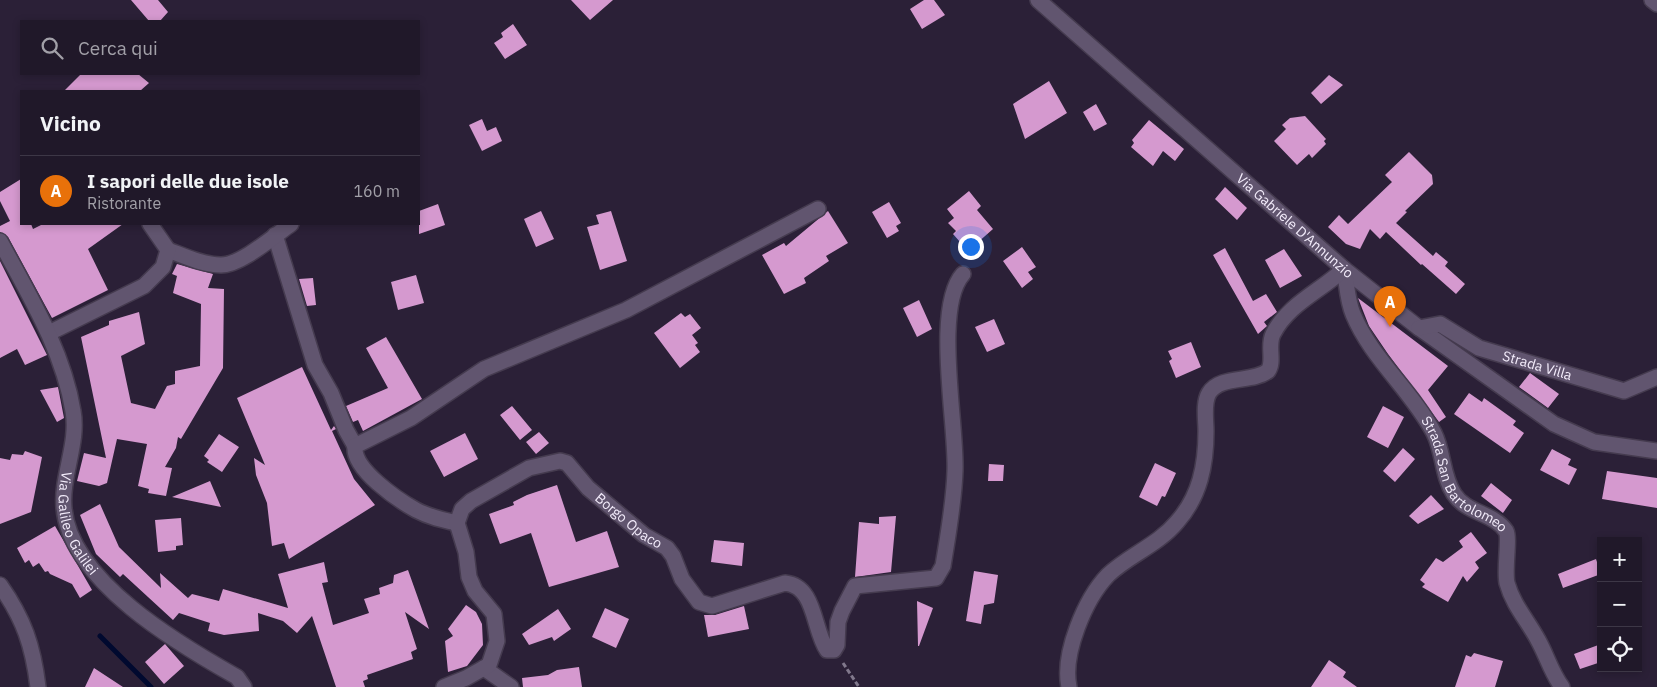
<!DOCTYPE html>
<html lang="it">
<head>
<meta charset="utf-8">
<style>
  body { margin:0; font-family:"IBM Plex Sans",sans-serif; background:#2d2535; color:#f1f3f6 }
  .controls { position:absolute; right:15px; bottom:15px; display:grid; overflow:hidden; border-radius:0px; box-shadow:0 2px 8px #0003 }
  .controls button { width:45px; height:45px; display:grid; place-items:center; padding:0; border:0; border-bottom:1px solid #3d3746; background:#201829; color:#f1f3f6; font:25px sans-serif }
  .you { position:absolute; left:970px; top:246px; width:18px; height:18px; margin:-12px; border:4px solid #fff; border-radius:50%; background:#1a73e8; box-shadow:0 0 0 8px #1a73e833 }
  .badge { display:grid; place-items:center; width:32px; height:32px; border-radius:50%; background:#ea580c; color:#fff; font-size:16px; font-weight:700 }
  .pin { position:absolute; translate:-50% -41px; filter:drop-shadow(0 1px 2px #0008) }
  .pin::after { content:''; position:absolute; top:26px; width:18px; height:15px; background:inherit; clip-path:polygon(0 0,100% 0,50% 100%) }
  .list { margin:0; padding:0; list-style:none }
  h2 { display:flex; justify-content:space-between; align-items:center; height:65px; margin:0; padding:0 20px; font-size:21px }
  h2 small { font-size:16px; font-weight:400; color:#a2a0a8 }
  .list li { display:grid; grid-template-columns:32px 1fr auto; gap:15px; align-items:center; box-sizing:border-box; height:70px; padding:0 20px; border-top:1px solid #3d3746 }
  .list b { display:block; font-size:19px; white-space:nowrap }
  .list p { margin:0; font-size:16px; white-space:nowrap; color:#a2a0a8 }
  .list em { font-size:16px; font-style:normal; color:#a2a0a8 }
  .icon { flex:none; width:28px; height:28px; fill:none; stroke:currentColor; stroke-width:2; stroke-linecap:round; stroke-linejoin:round }
  .map { position:relative; flex:none; width:1657px; height:687px; overflow:hidden }
  .search { position:absolute; background:#201829; box-shadow:0 2px 8px #0003; left:20px; top:20px; width:400px; height:55px; display:flex; align-items:center; gap:12px; box-sizing:border-box; padding:0 18px; border-radius:0px; color:#a2a0a8; font-size:19px }
  .panel { position:absolute; background:#201829; box-shadow:0 2px 8px #0003; left:20px; top:90px; width:400px; height:135px; border-radius:0px }
  .map>svg:first-child { display:block }
  .lines { fill:none; stroke-linecap:round; stroke-linejoin:round }
  .stream { stroke:#00092f; stroke-width:5 }
  .building { fill:#d599cf }
  .minor-casing { stroke:#453b4f; stroke-width:18 }
  .secondary-casing { stroke:#453b4f; stroke-width:18 }
  .path { stroke:#81788c; stroke-width:3; stroke-dasharray:5 2.5; stroke-linecap:butt }
  .minor { stroke:#61556f; stroke-width:15 }
  .secondary { stroke:#61556f; stroke-width:15 }
  .labels { text-anchor:middle; stroke-width:5; stroke-linejoin:round; paint-order:stroke }
  .street-label { font-size:14px; fill:#f3ecfb; stroke:#2b2037 }
</style>
</head>
<body>
<div class="map">
<svg width="1657" height="687" viewBox="0 0 1657 687">
  <rect width="100%" height="100%" fill="#2b2037"/>
  <g class="lines">
    <path class="stream" d="M100 636 151 687"/>
  </g>
  <path class="building" d="M131 0H158L168 12 160 21H149Z
    M571 0H613L590 20Z
    M924 0H934L945 15 922 29 910 9Z
    M513 24 527 45 505 59 494 43 503 37 501 33Z
    M81 74H138L149 83 140 91H64Z
    M1329 75 1343 85 1321 104 1311 93Z
    M1049 81 1067 113 1025 139 1013 104Z
    M1096 104 1107 124 1094 131 1083 112Z
    M1305 116 1326 139 1324 141 1326 144 1312 158 1309 154 1297 165 1274 141 1286 129 1282 125 1290 118Z
    M482 119 487 131 496 127 502 141 482 151 469 125Z
    M1149 120 1184 149 1175 161 1163 151 1153 166 1131 147 1134 143 1132 140Z
    M1409 152 1432 175 1433 184 1405 211 1407 212 1396 223 1433 256 1436 252 1448 262 1445 266 1465 284 1456 294 1422 264 1421 265 1386 232 1380 239 1370 229 1360 249 1346 244 1328 227 1339 215 1348 224 1392 182 1385 175Z
    M21 179V224H31L33 229 43 224H123L88 249 108 290 52 318 8 237 0 232V226L10 221 0 201V192Z
    M1225 187 1247 208 1237 220 1215 199Z
    M969 191 981 206 977 210 993 229 968 251 953 234 956 231 948 223 954 218 947 209Z
    M889 202 901 223 896 226 899 231 887 238 872 212Z
    M438 204 445 225 419 234V211Z
    M541 211 554 239 536 247 524 219Z
    M611 211 627 261 600 270 587 227 599 224 596 215Z
    M828 211 848 243 826 256 829 261 804 278 806 283 784 294 762 255 784 243 786 246Z
    M1022 247 1036 267 1028 272 1033 279 1022 288 1003 261Z
    M1225 248 1253 301 1266 294 1277 312 1264 322 1267 326 1258 334 1213 255Z
    M1284 249 1302 276 1280 288 1265 260Z
    M0 261 47 355 25 365 17 349 0 358Z
    M177 264 213 274 208 288 224 289 223 368 181 439 178 437 176 448 165 467 172 468 166 496 148 493 149 489 138 486 147 444 117 439 107 483 99 486 77 481 84 453 106 458 81 337 109 325V321L139 312 145 344 121 356 131 403 155 409 167 386 175 384V371L200 366 201 304 173 293 177 276 172 274Z
    M416 275 424 303 398 310 391 282Z
    M313 278 316 305 307 306 299 279Z
    M1358 298 1448 366 1428 390 1446 417 1439 422 1388 354 1369 326Z
    M919 300 932 329 917 337 903 308Z
    M681 313 685 317 690 314 701 328 692 335 698 343 695 345 700 352 680 368 654 333Z
    M994 319 1005 344 987 352 975 327Z
    M386 337 422 399 363 431 358 420 353 422 346 406 388 388 366 348Z
    M1191 342 1201 367 1176 378 1169 361 1172 359 1168 351Z
    M302 367 331 430 334 426 336 429 332 431 354 479 375 505 289 559 284 543 272 546 267 503 256 475 254 458 265 465 237 398Z
    M1530 373 1559 394 1548 408 1519 387Z
    M58 387 64 418 57 422 40 390Z
    M1469 393 1482 402 1484 398 1516 421 1513 425 1524 433 1510 453 1454 414Z
    M512 406 532 430 520 440 500 415Z
    M1383 406 1404 417 1388 448 1367 437Z
    M539 432 549 443 536 454 526 442Z
    M465 433 478 459 444 477 430 451Z
    M219 434 239 447 222 472 207 462 209 460 204 456Z
    M1403 448 1415 459 1395 482 1383 471Z
    M1552 449 1571 459 1568 465 1577 469 1569 485 1540 470Z
    M25 451 42 457 31 512 0 524V458L10 460 12 454 23 455Z
    M1155 463 1176 473 1165 497 1162 496 1157 506 1139 497Z
    M989 464 1004 465 1003 481H988Z
    M1607 471 1657 478V508L1602 499Z
    M210 481 221 507 172 497Z
    M1491 483 1512 500 1503 513 1481 496Z
    M557 485 576 542 607 531 619 567 549 587 531 533 500 544 489 514 514 505 513 502 527 495Z
    M1431 495 1444 509 1418 524 1409 516Z
    M100 504 119 547 161 588 160 573 188 598 192 594 219 601 223 589 288 608 278 574 324 562 328 582 322 583 333 625 369 613 364 599 380 594 379 588 393 583 394 575 408 570 429 629 405 612 417 649 411 652 413 659 367 675 368 679 363 681 365 687H336L312 616 297 633 283 621 258 613 259 631 224 635 208 631 210 623 179 613 173 620 123 574 120 577 96 554 80 515Z
    M896 516 891 572 855 577 859 522 879 524V517Z
    M181 518 183 545 176 546V550L158 552 155 520Z
    M55 526 92 590 80 598 72 584 50 574 48 571 45 572 39 563 33 567 29 560 25 563 17 548Z
    M1471 532 1487 553 1475 562 1479 568 1467 582 1463 576 1448 602 1422 587 1425 584 1420 580 1436 558 1443 562 1463 547 1459 541Z
    M714 540 744 543 742 566 711 562Z
    M1596 559 1601 574 1563 588 1558 574Z
    M974 571 998 575 994 603 984 605 981 624 966 621Z
    M917 601 933 608 919 646H918Z
    M466 605 476 612 482 624 483 645 467 666 448 672 445 641 453 636 448 629Z
    M744 606 749 629 708 637 704 615H715Z
    M605 608 629 619 616 648 592 637Z
    M558 609 571 629 554 641 552 637 529 645 522 634Z
    M165 644 184 666 164 684 145 662Z
    M1601 644V662L1580 669 1574 654Z
    M1474 653 1503 661 1495 687H1455L1466 655 1471 657Z
    M1329 660 1346 672 1343 677 1357 687H1311Z
    M579 667 582 687H523L522 678 548 675 557 670Z
    M94 668 123 687H85Z"/>
  <g class="lines">
    <g class="minor-casing">
      <g id="minor">
        <path id="s1" d="M1038 0 1344 269 1419 328 1554 424 1594 442 1657 451"/>
        <path d="M1652 0 1657 4"/>
        <path d="M275 235 315 365 331 393 346 430 355 446"/>
        <path d="M168 250C184 256 203 265 221 265 241 265 274 236 291 224"/>
        <path id="s2" d="M1344 269C1347 283 1347 300 1353 314 1371 358 1412 391 1434 433 1444 453 1442 476 1454 494 1466 513 1494 513 1506 531 1510 538 1504 570 1507 583 1513 605 1528 621 1538 640 1547 656 1551 672 1562 687"/>
        <path id="s3" d="M1419 328 1440 324 1479 348 1624 391 1657 377"/>
        <path d="M49 333 144 286 163 267 168 250 150 224"/>
        <path d="M457 523C443 520 429 517 416 510 398 500 352 469 355 446L411 418 484 369 626 310 818 209"/>
        <path d="M484 668 511 687"/>
        <path id="s4" d="M444 687 466 678 489 665 497 641 494 614 475 591 469 577 466 552 457 523 462 509 471 501 529 468 560 461 567 463 588 488 644 535 667 548 673 556 682 579 699 602 712 606 785 583C816 586 813 630 827 650H834L837 645 838 622 842 611 855 586 936 578 943 566C948 535 954 503 955 471 957 425 933 308 963 274"/>
        <path d="M1069 687C1062 654 1085 599 1108 575 1129 555 1158 545 1177 522 1200 496 1206 465 1206 431 1206 420 1203 403 1209 393 1220 375 1252 383 1268 371 1275 361 1267 346 1273 334 1288 304 1321 291 1344 269"/>
      </g>
    </g>
    <g class="secondary-casing">
      <g id="secondary">
        <path id="s5" d="M0 241C29 295 63 350 73 411 79 443 61 476 64 508 70 581 180 645 237 677L244 687"/>
        <path d="M0 585C24 619 33 646 38 687"/>
      </g>
    </g>
    <path class="path" d="M843 663 859 687"/>
    <use href="#minor" class="minor"/>
    <use href="#secondary" class="secondary"/>
  </g>
  <g class="labels">
    <g class="street-label">
      <text dy="5" stroke="none"><textPath href="#s1" startOffset="342">Via Gabriele D'Annunzio</textPath></text>
      <text dy="5" stroke="none"><textPath href="#s3" startOffset="128">Strada Villa</textPath></text>
      <text dy="5" stroke="none"><textPath href="#s2" startOffset="245">Strada San Bartolomeo</textPath></text>
      <text dy="5" stroke="none"><textPath href="#s4" startOffset="421">Borgo Opaco</textPath></text>
      <text dy="5" stroke="none"><textPath href="#s5" startOffset="302">Via Galileo Galilei</textPath></text>
    </g>
  </g>
</svg>
<div class="controls">
<button>+</button>
<button>−</button>
<button><svg class="icon" aria-label="locate" viewBox="0 0 24 24"><circle cx="12" cy="12" r="6"/><path d="M12 2v4M12 18v4M2 12h4M18 12h4"/></svg></button>
</div>
<div class="you"></div>
<div class="pin badge" style="left:1390px;top:327px;background:#e8710a">A</div>
<div class="search"><svg class="icon" aria-label="search" viewBox="0 0 24 24"><circle cx="10" cy="10" r="6"/><path d="M15 15l6 6"/></svg>Cerca qui</div>
<section class="panel">
<h2>Vicino<small></small></h2>
<ul class="list">
<li><span class="badge" style="background:#e8710a">A</span><div><b>I sapori delle due isole</b><p>Ristorante</p></div><em>160 m</em></li>
</ul>
</section>
</div>
</body>
</html>
